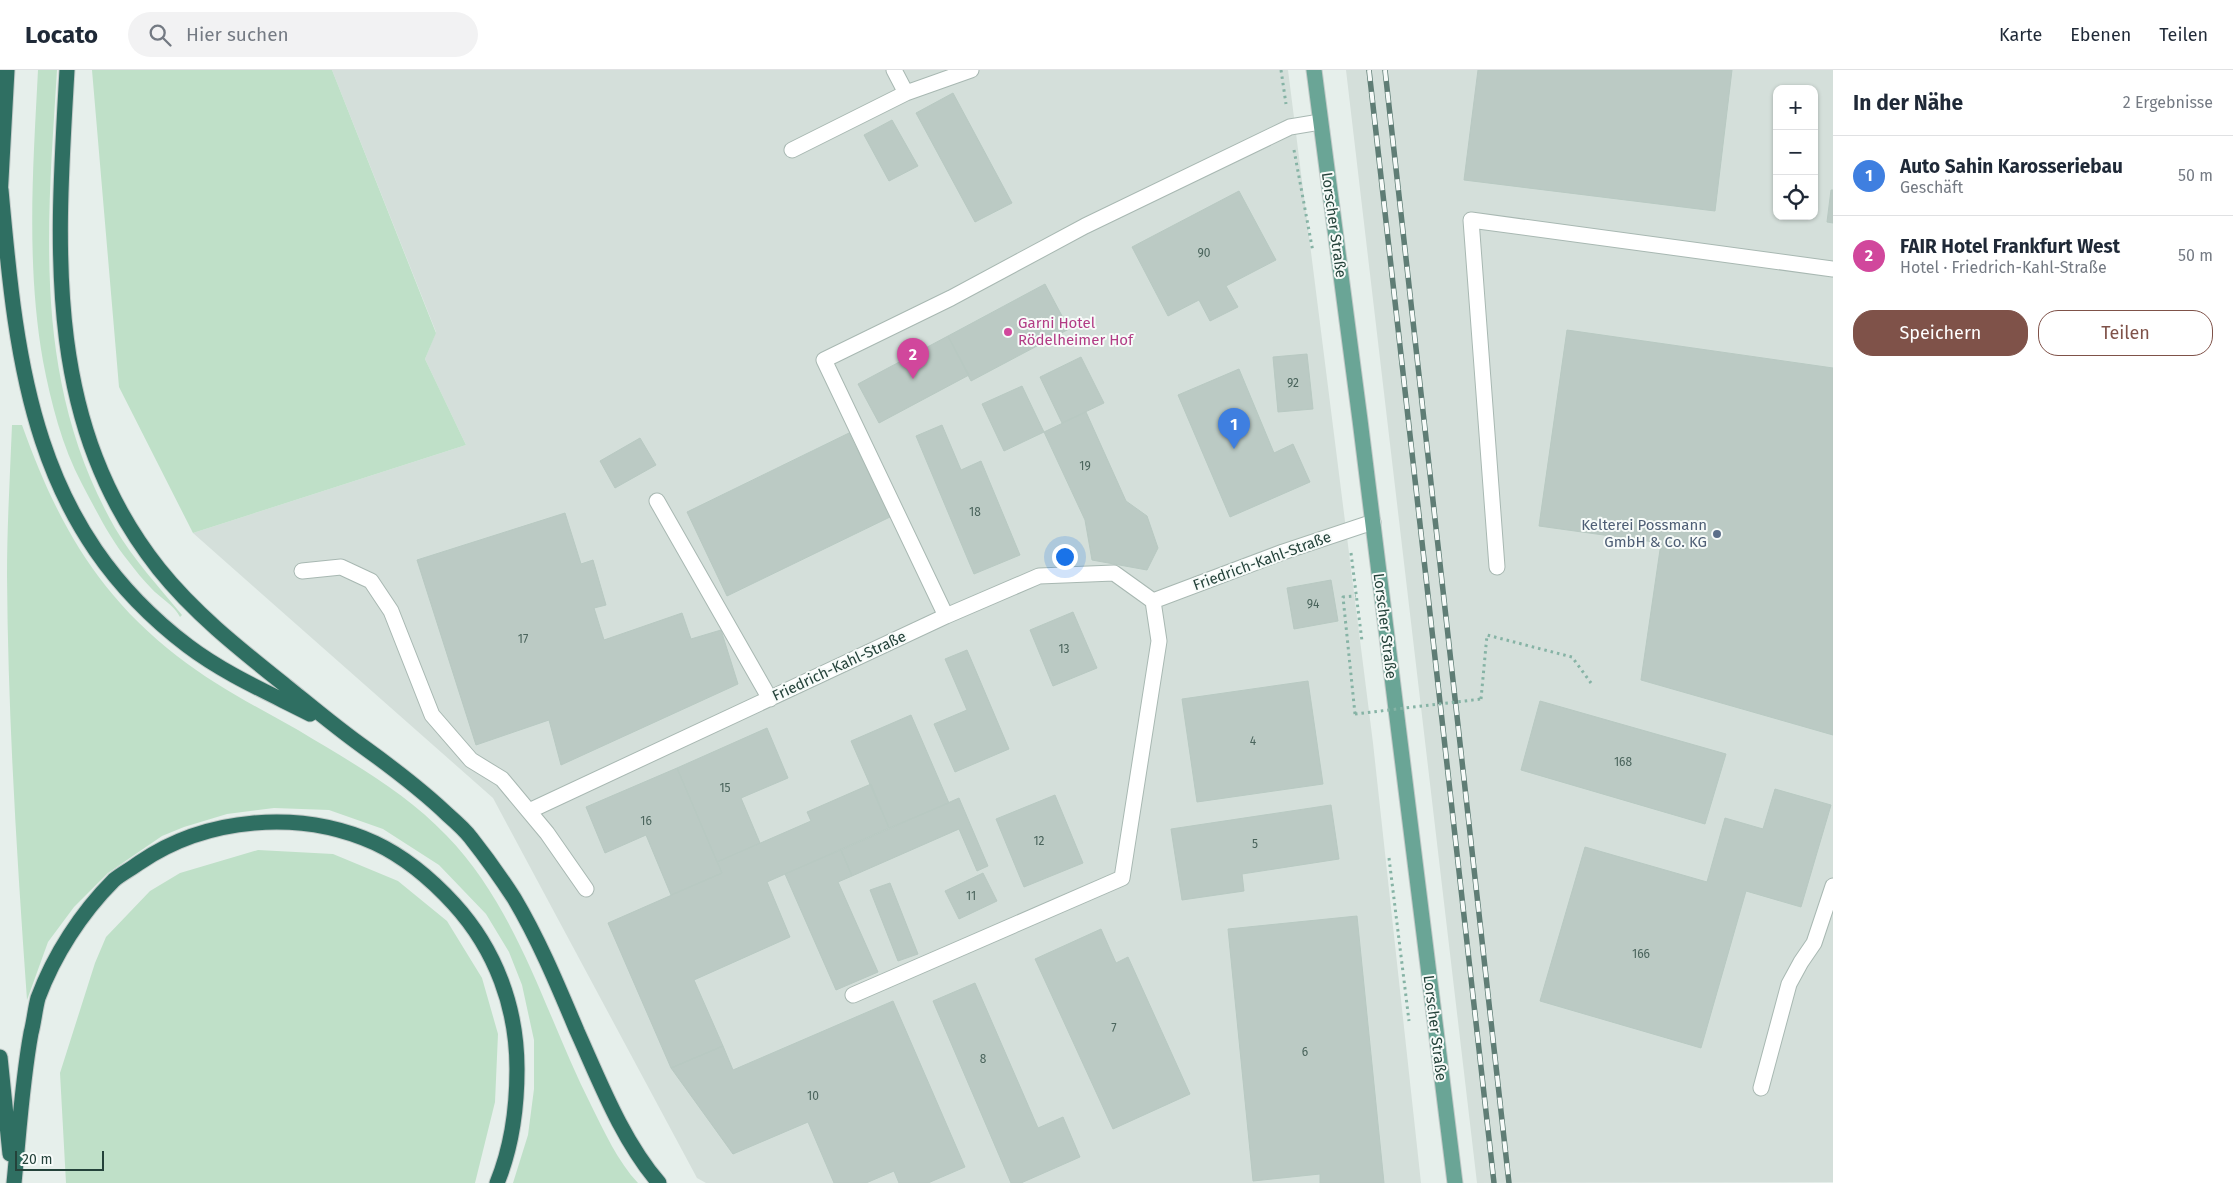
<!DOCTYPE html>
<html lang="de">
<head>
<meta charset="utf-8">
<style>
  body { margin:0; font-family:"Fira Sans",sans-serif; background:#f2f2f3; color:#1f2937 }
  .controls { position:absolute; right:15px; top:15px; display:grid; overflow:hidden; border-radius:10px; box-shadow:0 1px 4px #0004 }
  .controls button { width:45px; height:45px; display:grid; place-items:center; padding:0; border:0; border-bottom:1px solid #e0e1e3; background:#fff; color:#1f2937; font:25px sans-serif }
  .scale { position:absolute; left:15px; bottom:12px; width:89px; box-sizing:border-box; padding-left:5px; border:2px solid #24423a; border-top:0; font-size:14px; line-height:18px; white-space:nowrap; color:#24423a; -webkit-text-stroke:4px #f7fbf9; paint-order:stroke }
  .you { position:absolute; left:1064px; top:486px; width:18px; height:18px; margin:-12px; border:4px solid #fff; border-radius:50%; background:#1a73e8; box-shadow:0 0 0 8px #1a73e833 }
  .badge { display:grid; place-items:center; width:32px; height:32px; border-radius:50%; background:#7f5249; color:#fff; font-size:16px; font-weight:700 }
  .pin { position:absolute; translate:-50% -41px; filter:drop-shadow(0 1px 2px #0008) }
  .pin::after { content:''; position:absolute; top:26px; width:18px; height:15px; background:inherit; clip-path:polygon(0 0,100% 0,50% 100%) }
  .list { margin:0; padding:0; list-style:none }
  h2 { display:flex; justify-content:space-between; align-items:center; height:65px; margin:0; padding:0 20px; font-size:21px }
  h2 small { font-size:16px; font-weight:400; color:#747a83 }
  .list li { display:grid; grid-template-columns:32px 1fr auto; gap:15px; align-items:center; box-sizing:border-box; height:80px; padding:0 20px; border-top:1px solid #e0e1e3 }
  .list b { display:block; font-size:19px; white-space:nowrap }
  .list p { margin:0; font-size:16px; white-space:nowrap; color:#747a83 }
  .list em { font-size:16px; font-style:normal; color:#747a83 }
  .actions { display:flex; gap:10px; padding:15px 20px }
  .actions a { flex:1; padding:11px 0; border:1px solid #7f5249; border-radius:20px; text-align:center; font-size:18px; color:#7f5249 }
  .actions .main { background:#7f5249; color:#fff }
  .icon { flex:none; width:28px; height:28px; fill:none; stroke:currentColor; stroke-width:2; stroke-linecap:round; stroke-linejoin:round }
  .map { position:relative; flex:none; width:1833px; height:1113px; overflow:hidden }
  header { display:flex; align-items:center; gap:30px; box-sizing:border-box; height:70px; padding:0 25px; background:#fff; border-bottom:1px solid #e0e1e3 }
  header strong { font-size:24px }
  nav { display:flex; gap:28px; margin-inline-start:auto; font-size:18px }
  .search { width:350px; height:45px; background:#f2f2f3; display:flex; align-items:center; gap:12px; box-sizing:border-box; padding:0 18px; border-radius:28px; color:#747a83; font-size:19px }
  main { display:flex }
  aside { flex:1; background:#fff }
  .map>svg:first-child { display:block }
  .built { fill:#d4dfda; fill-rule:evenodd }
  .green { fill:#bfe0c8 }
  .building { fill:#bbcac4; stroke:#b8c9c2 }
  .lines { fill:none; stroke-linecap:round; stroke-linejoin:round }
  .minor-casing { stroke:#a8b8b2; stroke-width:17 }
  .major-casing { stroke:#c2cac8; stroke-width:17 }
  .highway-casing { stroke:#c2cac8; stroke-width:17 }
  .path { stroke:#86b3a5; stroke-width:3; stroke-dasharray:2.5 4; stroke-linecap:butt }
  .minor { stroke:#fff; stroke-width:15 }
  .major { stroke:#6aa596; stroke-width:15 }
  .highway { stroke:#2f6f62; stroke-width:15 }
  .rail-casing { stroke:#5f7d75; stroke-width:5.5 }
  .rail { stroke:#f7fbf9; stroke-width:4; stroke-dasharray:11; stroke-linecap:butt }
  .path-bridge { stroke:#86b3a5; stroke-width:3; stroke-dasharray:2.5 4; stroke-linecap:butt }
  .hotel-dot { fill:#d1479c; stroke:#f7fbf9; stroke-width:2 }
  .service-dot { fill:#5c6f8a; stroke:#f7fbf9; stroke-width:2 }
  .labels { text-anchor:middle; stroke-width:4; stroke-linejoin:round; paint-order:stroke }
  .number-label { font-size:12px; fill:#4a645c }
  .street-label { font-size:15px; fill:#24423a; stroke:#f7fbf9 }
  .hotel-label { font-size:15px; fill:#b23c85; stroke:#f7fbf9; text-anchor:start }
  .service-label { font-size:15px; fill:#4e5e75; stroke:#f7fbf9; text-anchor:end }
</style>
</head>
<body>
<header>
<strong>Locato</strong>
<div class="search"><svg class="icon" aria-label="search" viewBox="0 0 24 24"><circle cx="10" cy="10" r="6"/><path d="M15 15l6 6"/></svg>Hier suchen</div>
<nav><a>Karte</a><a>Ebenen</a><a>Teilen</a></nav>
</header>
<main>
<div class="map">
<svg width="1833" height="1113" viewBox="0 0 1833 1113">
  <rect width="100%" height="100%" fill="#e6efeb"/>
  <path class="built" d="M332 0H1288L1373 673 1421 1113H706L697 1108 493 728 193 463 466 375 425 289 436 262Z
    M1346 0H1833V1112L1477 1113ZM1777 19H1814V146H1777Z"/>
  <path class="green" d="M38 0H57C47 160 32 312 115 458 133 489 159 517 182 545L180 547C175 536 159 527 151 518 143 510 136 501 129 492 110 469 96 440 82 414 62 376 51 333 43 291 26 194 33 98 38 0Z
    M92 0H332L436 263 425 289 466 375 193 463 119 317Z
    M12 355H22C56 450 96 523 177 586 214 615 257 637 298 660 349 691 404 721 446 765 519 840 545 944 591 1035 604 1061 618 1092 638 1113H513L528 1065 534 1019V970L522 915 509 882 486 844 439 795 383 759 329 740 274 738 227 744 184 757 162 766 108 803 74 837 48 872 27 930C17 789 8 648 7 506 7 456 10 405 12 355Z
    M258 780 333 784 398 811 447 851 482 908 498 964 495 1032 475 1113H66L60 1003 95 893 106 867 150 821 180 803Z"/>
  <path class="building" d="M1478 0H1732L1715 141 1464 110Z
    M953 23 1012 133 975 152 916 43Z
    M892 50 918 96 889 111 864 65Z
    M1831 120H1833V153L1827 152Z
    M1239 121 1276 190 1226 216 1238 237 1210 251 1199 230 1168 246 1132 177Z
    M1045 214 1069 259 971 311 948 266Z
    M1567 260 1833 298V665L1641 610 1661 473 1539 456Z
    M948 266 969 305 879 353 858 314Z
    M1307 284 1313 339 1278 342 1273 287Z
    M1081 287 1104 333 1062 353 1040 307Z
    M1239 299 1274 383 1293 374 1310 412 1230 447 1178 325Z
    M1022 316 1044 362 1004 381 982 334Z
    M1086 342 1126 431 1147 446 1158 478 1147 500 1092 490 1085 450 1044 362Z
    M942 355 961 400 981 391 1020 485 974 504 916 366Z
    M849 363 890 447 727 526 687 442Z
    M640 368 656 395 615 418 600 391Z
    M565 443 581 494 593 490 606 535 594 538 604 570 682 543 691 569 721 560 738 614 561 695 549 650 476 675 417 490Z
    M1331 510 1338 551 1294 559 1287 518Z
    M1073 542 1097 598 1053 616 1030 560Z
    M967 580 1009 679 955 702 934 654 967 640 945 589Z
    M1308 611 1323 714 1197 732 1182 629Z
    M1540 631 1726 684 1705 754 1521 700Z
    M911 645 949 733 889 758 851 671Z
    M767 658 788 708 741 728 760 773 717 792 677 698Z
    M677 698 722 803 671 825 646 765 605 783 586 737Z
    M871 714 889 758 767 812 790 867 694 910 723 976 671 998 608 853 722 803 717 792 811 751 807 742Z
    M1775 719 1831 735 1801 837 1746 821 1701 978 1540 931 1585 777 1707 812 1725 748 1763 759Z
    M1055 725 1083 793 1024 817 996 749Z
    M959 728 988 796 977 801 959 759 852 806 841 780Z
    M1331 735 1339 789 1242 804 1244 821 1182 830 1171 759Z
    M841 780 852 806 838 812 878 902 836 920 785 804Z
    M983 803 997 831 959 849 945 821Z
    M890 813 918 884 898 891 870 820Z
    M1357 846 1384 1113H1320V1104L1253 1111 1228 859Z
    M1101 859 1116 893 1128 887 1190 1024 1113 1059 1035 889Z
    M975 913 1038 1058 1063 1047 1080 1087 1021 1113H1011L933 931Z
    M893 931 965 1097 928 1113H899L894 1101 866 1113H834L808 1052 733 1084 671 998 723 976 733 1000Z"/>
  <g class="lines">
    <g class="minor-casing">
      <path id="minor" d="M894 0 906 23 971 0
        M792 80 906 23
        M657 431 770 629
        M1497 497 1471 150 1833 199
        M302 501 341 497 371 511 391 541 432 645 471 690 502 709 547 763 586 819
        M946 546 824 290 951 228 1085 156 1290 57 1320 52
        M529 741 946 546 1039 506 1114 503 1153 531 1283 482 1373 452
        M853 925 1122 808 1159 571 1153 531
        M1761 1018 1789 914 1801 892 1814 873 1833 816"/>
    </g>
    <g class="major-casing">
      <path id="major" d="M1314 0 1360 350 1455 1113"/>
    </g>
    <g class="highway-casing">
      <path id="highway" d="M67 0C57 176 42 351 159 499 195 544 241 580 286 616 312 637 338 659 365 678 394 699 422 720 448 745 456 752 465 760 471 768 486 787 501 808 514 828 539 870 558 916 577 961 600 1012 622 1070 659 1113
        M1 120C17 299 33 458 188 576 225 604 269 623 310 644
        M0 128 7 0
        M0 987 10 1084
        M14 1113C19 1063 22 1012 31 963 34 952 35 939 38 928 54 885 81 843 114 810 121 804 131 799 139 793 206 747 300 739 375 773 405 787 432 810 454 834 496 880 517 938 517 999 517 1037 511 1079 497 1113"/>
    </g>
    <path class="path" d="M1281 0 1286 34
      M1294 80 1313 182
      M1351 483 1362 571
      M1481 629 1487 565 1572 587 1591 613
      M1355 644 1343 527 1356 526
      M1389 788 1409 951"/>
    <use href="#minor" class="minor"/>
    <use href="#major" class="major"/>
    <use href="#highway" class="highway"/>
    <g class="rail-casing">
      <path id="rail" d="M1369 0 1494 1113
        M1385 0 1509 1113"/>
    </g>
    <use href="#rail" class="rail"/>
    <path class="path-bridge" d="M1355 644 1481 629"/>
  </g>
  <circle class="hotel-dot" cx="1008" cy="262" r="5"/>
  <circle class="service-dot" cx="1717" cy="464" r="5"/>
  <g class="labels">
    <g class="number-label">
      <text x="1204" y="187">90</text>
      <text x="1293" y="317">92</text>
      <text x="1085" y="400">19</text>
      <text x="975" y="446">18</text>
      <text x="1313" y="538">94</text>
      <text x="523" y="573">17</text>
      <text x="1064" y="583">13</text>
      <text x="1253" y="675">4</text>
      <text x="1623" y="696">168</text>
      <text x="725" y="722">15</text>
      <text x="646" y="755">16</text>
      <text x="1039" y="775">12</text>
      <text x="1255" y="778">5</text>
      <text x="971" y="830">11</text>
      <text x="1641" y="888">166</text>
      <text x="1114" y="962">7</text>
      <text x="1305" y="986">6</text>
      <text x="983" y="993">8</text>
      <text x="813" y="1030">10</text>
    </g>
    <g class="street-label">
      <text transform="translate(1334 155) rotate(82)" y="5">Lorscher Straße</text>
      <text transform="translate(1262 491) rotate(-20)" y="5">Friedrich-Kahl-Straße</text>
      <text transform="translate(1385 556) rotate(83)" y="5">Lorscher Straße</text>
      <text transform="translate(839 596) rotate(-25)" y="5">Friedrich-Kahl-Straße</text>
      <text transform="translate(1435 958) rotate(83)" y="5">Lorscher Straße</text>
    </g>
    <g class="hotel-label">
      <text x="1018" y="258">Garni Hotel<tspan x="1018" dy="17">Rödelheimer Hof</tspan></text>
    </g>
    <g class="service-label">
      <text x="1707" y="460">Kelterei Possmann<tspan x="1707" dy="17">GmbH &amp; Co. KG</tspan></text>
    </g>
  </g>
</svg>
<div class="controls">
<button>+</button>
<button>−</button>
<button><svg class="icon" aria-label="locate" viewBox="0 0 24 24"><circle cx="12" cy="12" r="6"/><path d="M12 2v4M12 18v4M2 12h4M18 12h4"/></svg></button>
</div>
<div class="scale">20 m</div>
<div class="you"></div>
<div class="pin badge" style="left:1234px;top:379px;background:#3f7fe0">1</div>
<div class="pin badge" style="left:913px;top:309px;background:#d1479c">2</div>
</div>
<aside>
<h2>In der Nähe<small>2 Ergebnisse</small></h2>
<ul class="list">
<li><span class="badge" style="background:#3f7fe0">1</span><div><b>Auto Sahin Karosseriebau</b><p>Geschäft</p></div><em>50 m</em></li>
<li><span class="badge" style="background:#d1479c">2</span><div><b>FAIR Hotel Frankfurt West</b><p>Hotel · Friedrich-Kahl-Straße</p></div><em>50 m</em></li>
</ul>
<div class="actions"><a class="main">Speichern</a><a>Teilen</a></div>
</aside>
</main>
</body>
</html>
